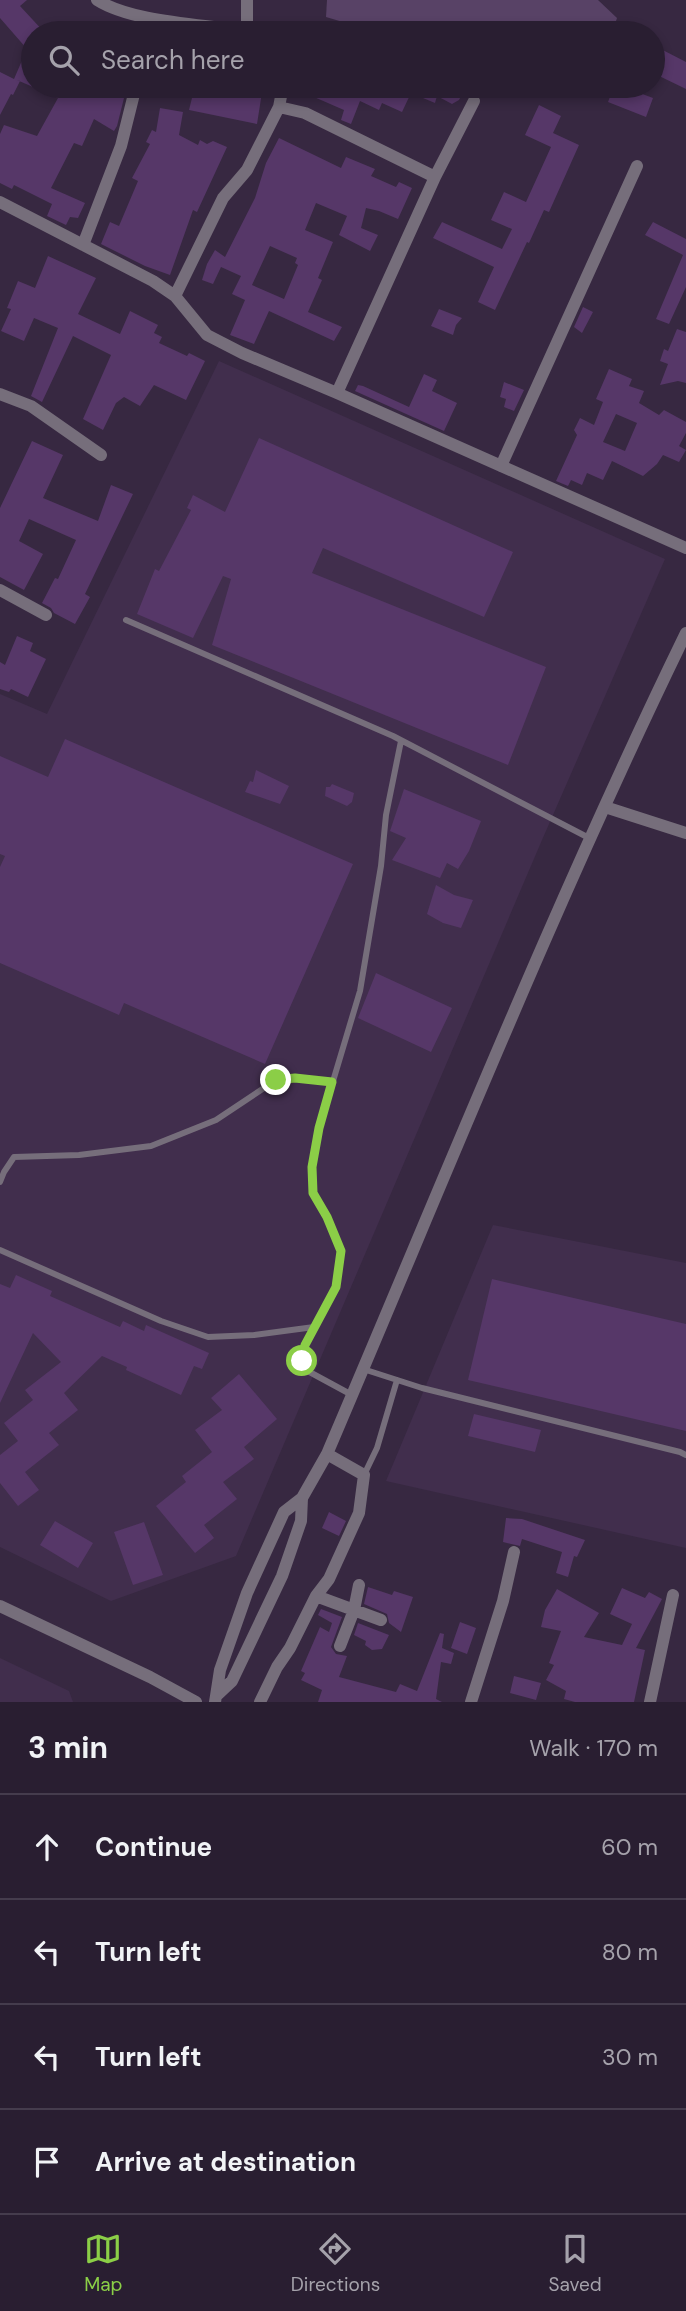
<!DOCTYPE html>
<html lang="en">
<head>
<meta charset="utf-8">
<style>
  body { margin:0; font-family:"DM Sans",sans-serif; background:#312739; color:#f1f3f6 }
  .stop { position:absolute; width:21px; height:21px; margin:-16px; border:5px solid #8bce47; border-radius:50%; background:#fff }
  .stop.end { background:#8bce47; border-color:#fff; box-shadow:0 2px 7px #0008 }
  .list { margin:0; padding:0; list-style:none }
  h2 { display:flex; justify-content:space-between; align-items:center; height:91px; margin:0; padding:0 28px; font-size:30px }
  h2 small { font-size:23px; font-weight:400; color:#a5a2ab }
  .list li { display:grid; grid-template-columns:46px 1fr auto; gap:21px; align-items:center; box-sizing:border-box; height:105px; padding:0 28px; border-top:2px solid #453c4d }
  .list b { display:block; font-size:26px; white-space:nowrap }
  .list em { font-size:23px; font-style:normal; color:#a5a2ab }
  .icon { flex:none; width:38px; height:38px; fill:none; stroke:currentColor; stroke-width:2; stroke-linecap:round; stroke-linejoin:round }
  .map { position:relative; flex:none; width:686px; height:1702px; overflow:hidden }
  .search { position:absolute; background:#291e31; box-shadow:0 4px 10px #0003; left:21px; right:21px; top:21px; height:77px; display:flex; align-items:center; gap:18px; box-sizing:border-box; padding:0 24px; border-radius:38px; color:#a5a2ab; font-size:26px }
  .sheet { height:511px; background:#291e31 }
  nav { display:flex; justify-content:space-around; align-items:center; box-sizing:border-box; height:98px; border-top:2px solid #453c4d; background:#291e31; font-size:19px; color:#a5a2ab }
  nav a { display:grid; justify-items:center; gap:4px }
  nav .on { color:#8bce47 }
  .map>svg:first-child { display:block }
  .built { fill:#412e4d }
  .green { fill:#584266 }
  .building { fill:#563768; fill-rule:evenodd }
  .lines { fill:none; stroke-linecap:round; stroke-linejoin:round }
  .service { stroke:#766e7b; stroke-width:6 }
  .minor { stroke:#766e7b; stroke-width:12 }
  .route { stroke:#8bce47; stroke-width:9 }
</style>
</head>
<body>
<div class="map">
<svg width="686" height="1702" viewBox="0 0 686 1702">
  <rect width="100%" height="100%" fill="#372841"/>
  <path class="built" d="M219 361 665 559 542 840 236 1556 111 1601 0 1547V694L47 714Z
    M493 1225 686 1263V1548L386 1481Z
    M0 1658 69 1691 73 1702H0Z"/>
  <path class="green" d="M327 0H598L617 18 612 33H380L326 17Z"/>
  <path class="building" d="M0 0H27L20 6 45 33H33V86H127L117 126 114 131 94 119 82 146 74 143 51 188 85 203 78 218 70 217 66 225 47 216 52 204 14 185 12 189 0 183V134L4 125 37 136 58 98 17 80 20 81 13 95 11 94 0 115V72L14 79 27 49 0 18Z
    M653 45 686 62V89L653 73Z
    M195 86H263L257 124 189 110Z
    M319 86H453L464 90 459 100 452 104 437 96 435 103 411 93 402 112 382 103 379 110 360 101 351 124 341 120 344 110 314 97Z
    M614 86H621L653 98 646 117 608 102Z
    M539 105 561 116 553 133 579 145 549 212 544 210 529 243 527 242 495 310 478 302 494 267 433 238 442 222 502 249 512 229 491 220 504 192 526 202 551 147 525 135Z
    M160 108 183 112 179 135 198 145 200 140 207 144 213 141 227 147 197 212 193 210 170 275 145 266 101 244 110 222 119 226 138 181 132 178 150 144 146 142 152 130 156 132Z
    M279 138 341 168 346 157 375 169 371 176 396 187 399 182 412 188 398 219 379 211 366 208 361 228 378 235 370 251 339 235 347 216 316 203 305 230 333 242 318 278 322 280 308 312 342 327 334 341 269 311 254 344 230 335 245 300 232 294 241 276 221 267 213 284 202 280 207 264 215 250 225 257 255 198 266 163ZM270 246 297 258 295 263 298 265 284 299 252 285Z
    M653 222 686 239V287L669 324 656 319 683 255 645 235Z
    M48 256 96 278 78 314 120 334 130 311 158 325 154 333 162 337 159 343 187 356 189 353 205 361 186 400 154 385 140 406 124 397 116 403 103 430 83 419 111 355 73 336 42 402 31 396 58 328 34 318 24 341 1 331 11 309 7 308 18 281 35 288Z
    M583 307 593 312 582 333 574 327Z
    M439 309 462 318 456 325 453 335 431 326Z
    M677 329 686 332V383L678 381 660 385 668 364 660 361 664 349 668 351Z
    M609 369 632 379 629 386 644 391 639 403 659 415 664 410 686 422V433L679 446 686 450 679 462 663 455 657 464 643 476 612 461 603 480 587 473 582 485 571 480 568 486 556 481 577 435 574 430 580 418 594 425 603 402 596 399ZM616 414 637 423 625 451 603 442Z
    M424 374 437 380 432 391 457 403 444 431 355 391 358 385 363 386 409 407Z
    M504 382 524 390 514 411 504 407 506 399 500 397Z
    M259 438 513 552 484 617 323 548 312 573 546 667 508 765 212 645 231 579 223 576 193 638 137 614 155 569 159 571 191 510 187 508 193 495 225 512Z
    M32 441 63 455 43 498 98 521 111 485 133 494 85 594 90 597 75 624 54 613 51 608 42 603 55 578 58 579 76 540 29 519 19 541 43 554 24 590 0 577V508Z
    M17 636 33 643 30 651 46 659 28 697 11 689 9 692 0 689V662L5 665Z
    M65 739 353 864 265 1064 124 1003 119 1015 0 963V867L5 856 0 854V756L48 777Z
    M256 770 289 786 280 804 245 792 250 781 253 782Z
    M332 784 354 793 352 802 347 806 325 796 326 787H330Z
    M404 789 481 821 469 851 458 869 447 863 440 878 392 860 406 838 390 831Z
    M436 885 454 895 473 900 461 928 443 923 427 914Z
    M376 973 452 1008 431 1052 358 1018Z
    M16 1275 52 1291 50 1296 120 1327 123 1321 144 1331 146 1325 209 1353 202 1369 194 1366 181 1395 126 1370 127 1367 102 1356 64 1393 78 1410 49 1433 59 1445 25 1472 39 1490 18 1506 0 1483V1455L18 1441 4 1423 33 1400 25 1390 61 1362 33 1333 0 1403V1284L10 1288Z
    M492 1279 686 1324V1431L468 1380Z
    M239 1374 277 1419 244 1447 254 1459 223 1482 237 1499 204 1525 214 1538 195 1553 156 1506 186 1482 182 1476 212 1452 195 1430 222 1410 211 1398Z
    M474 1414 541 1430 535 1452 468 1436Z
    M329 1512 346 1521 339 1536 322 1528Z
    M506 1518 522 1519 585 1540 577 1557 574 1556 568 1577 556 1573 562 1552 522 1539 520 1546 503 1542Z
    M55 1521 93 1543 78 1568 40 1545Z
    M144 1522 163 1575 133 1585 114 1532Z
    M368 1587 392 1595 394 1591 413 1597 401 1632 389 1623 387 1614 364 1604Z
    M622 1588 645 1598 649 1592 662 1599 636 1648 645 1650 634 1702H575L564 1699 566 1691 546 1680 554 1665 549 1663 561 1631 541 1627 545 1610 557 1589 599 1613 584 1637 622 1645 632 1624 610 1614Z
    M321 1609 342 1617 331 1647 336 1654 347 1656 339 1677 396 1692 400 1684 417 1691 440 1633 444 1634 442 1648 454 1653 451 1664 441 1662 436 1699 442 1702H318L322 1690 301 1680 305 1673 301 1671 320 1627 329 1632 332 1623 318 1615Z
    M460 1622 476 1628 467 1654 451 1648Z
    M358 1623 389 1635 382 1649 372 1650 365 1645 366 1641 354 1635Z
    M514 1676 541 1683 536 1700 510 1693Z"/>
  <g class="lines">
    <path class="service" d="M126 620 393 736 591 839
      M0 1182 4 1172 14 1157 79 1155 151 1146 216 1120 276 1080 295 1078 332 1082
      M0 1250 161 1321 208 1337 254 1335 314 1327
      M363 1369 422 1388 680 1452 686 1455
      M352 1395 304 1369 302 1361 305 1345 336 1287 341 1251 327 1217 313 1193 312 1167 319 1128 360 991 381 866 386 815 401 741
      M364 1475 377 1448 397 1380"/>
    <path class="minor" d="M97 0C135 24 210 24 255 33
      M247 0V31
      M279 107 305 113 435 177
      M0 202 153 281 175 296 207 335 242 353 337 393 686 548
      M83 245 121 146 136 86
      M175 296 223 198 247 170 279 107 283 86
      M337 393 435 177 474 101
      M0 394 31 406 101 455
      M501 466 637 166
      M0 590 46 615
      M605 807 686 833
      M316 1596 381 1620
      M0 1606 150 1677 196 1702
      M340 1646 354 1610 359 1585
      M216 1696 220 1670 247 1593 284 1512 302 1498
      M215 1702 216 1696 232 1681 282 1576 301 1521 302 1498 327 1454C444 1180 555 902 686 633
      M260 1702 277 1667 290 1648 316 1596 329 1579 359 1513 364 1475 327 1454
      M471 1702 503 1601 514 1552
      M650 1702 673 1595"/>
  </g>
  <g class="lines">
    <path class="route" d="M276 1080 295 1078 332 1082 319 1128 312 1167 313 1193 327 1217 341 1251 336 1287 305 1345 302 1361"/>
  </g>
</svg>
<div class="stop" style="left:302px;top:1361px"></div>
<div class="stop end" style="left:276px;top:1080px"></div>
<div class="search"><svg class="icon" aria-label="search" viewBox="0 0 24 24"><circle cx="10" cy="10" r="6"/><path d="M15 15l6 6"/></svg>Search here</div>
</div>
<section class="sheet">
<h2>3 min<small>Walk · 170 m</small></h2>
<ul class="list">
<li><svg class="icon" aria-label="ahead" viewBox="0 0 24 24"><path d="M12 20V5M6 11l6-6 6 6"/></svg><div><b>Continue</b></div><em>60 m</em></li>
<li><svg class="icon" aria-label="left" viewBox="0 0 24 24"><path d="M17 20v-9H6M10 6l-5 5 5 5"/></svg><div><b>Turn left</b></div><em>80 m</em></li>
<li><svg class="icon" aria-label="left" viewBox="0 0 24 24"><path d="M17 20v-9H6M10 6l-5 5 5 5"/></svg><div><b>Turn left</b></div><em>30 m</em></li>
<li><svg class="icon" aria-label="arrive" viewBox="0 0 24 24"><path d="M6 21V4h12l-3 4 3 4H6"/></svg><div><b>Arrive at destination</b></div></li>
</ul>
</section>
<nav>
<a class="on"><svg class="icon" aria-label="map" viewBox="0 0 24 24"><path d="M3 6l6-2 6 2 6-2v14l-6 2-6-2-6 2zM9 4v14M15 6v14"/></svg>Map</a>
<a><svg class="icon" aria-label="directions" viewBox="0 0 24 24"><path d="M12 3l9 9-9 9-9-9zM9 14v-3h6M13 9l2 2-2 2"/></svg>Directions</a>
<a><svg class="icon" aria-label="saved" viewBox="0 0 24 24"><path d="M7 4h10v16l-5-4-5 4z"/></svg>Saved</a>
</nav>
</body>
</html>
